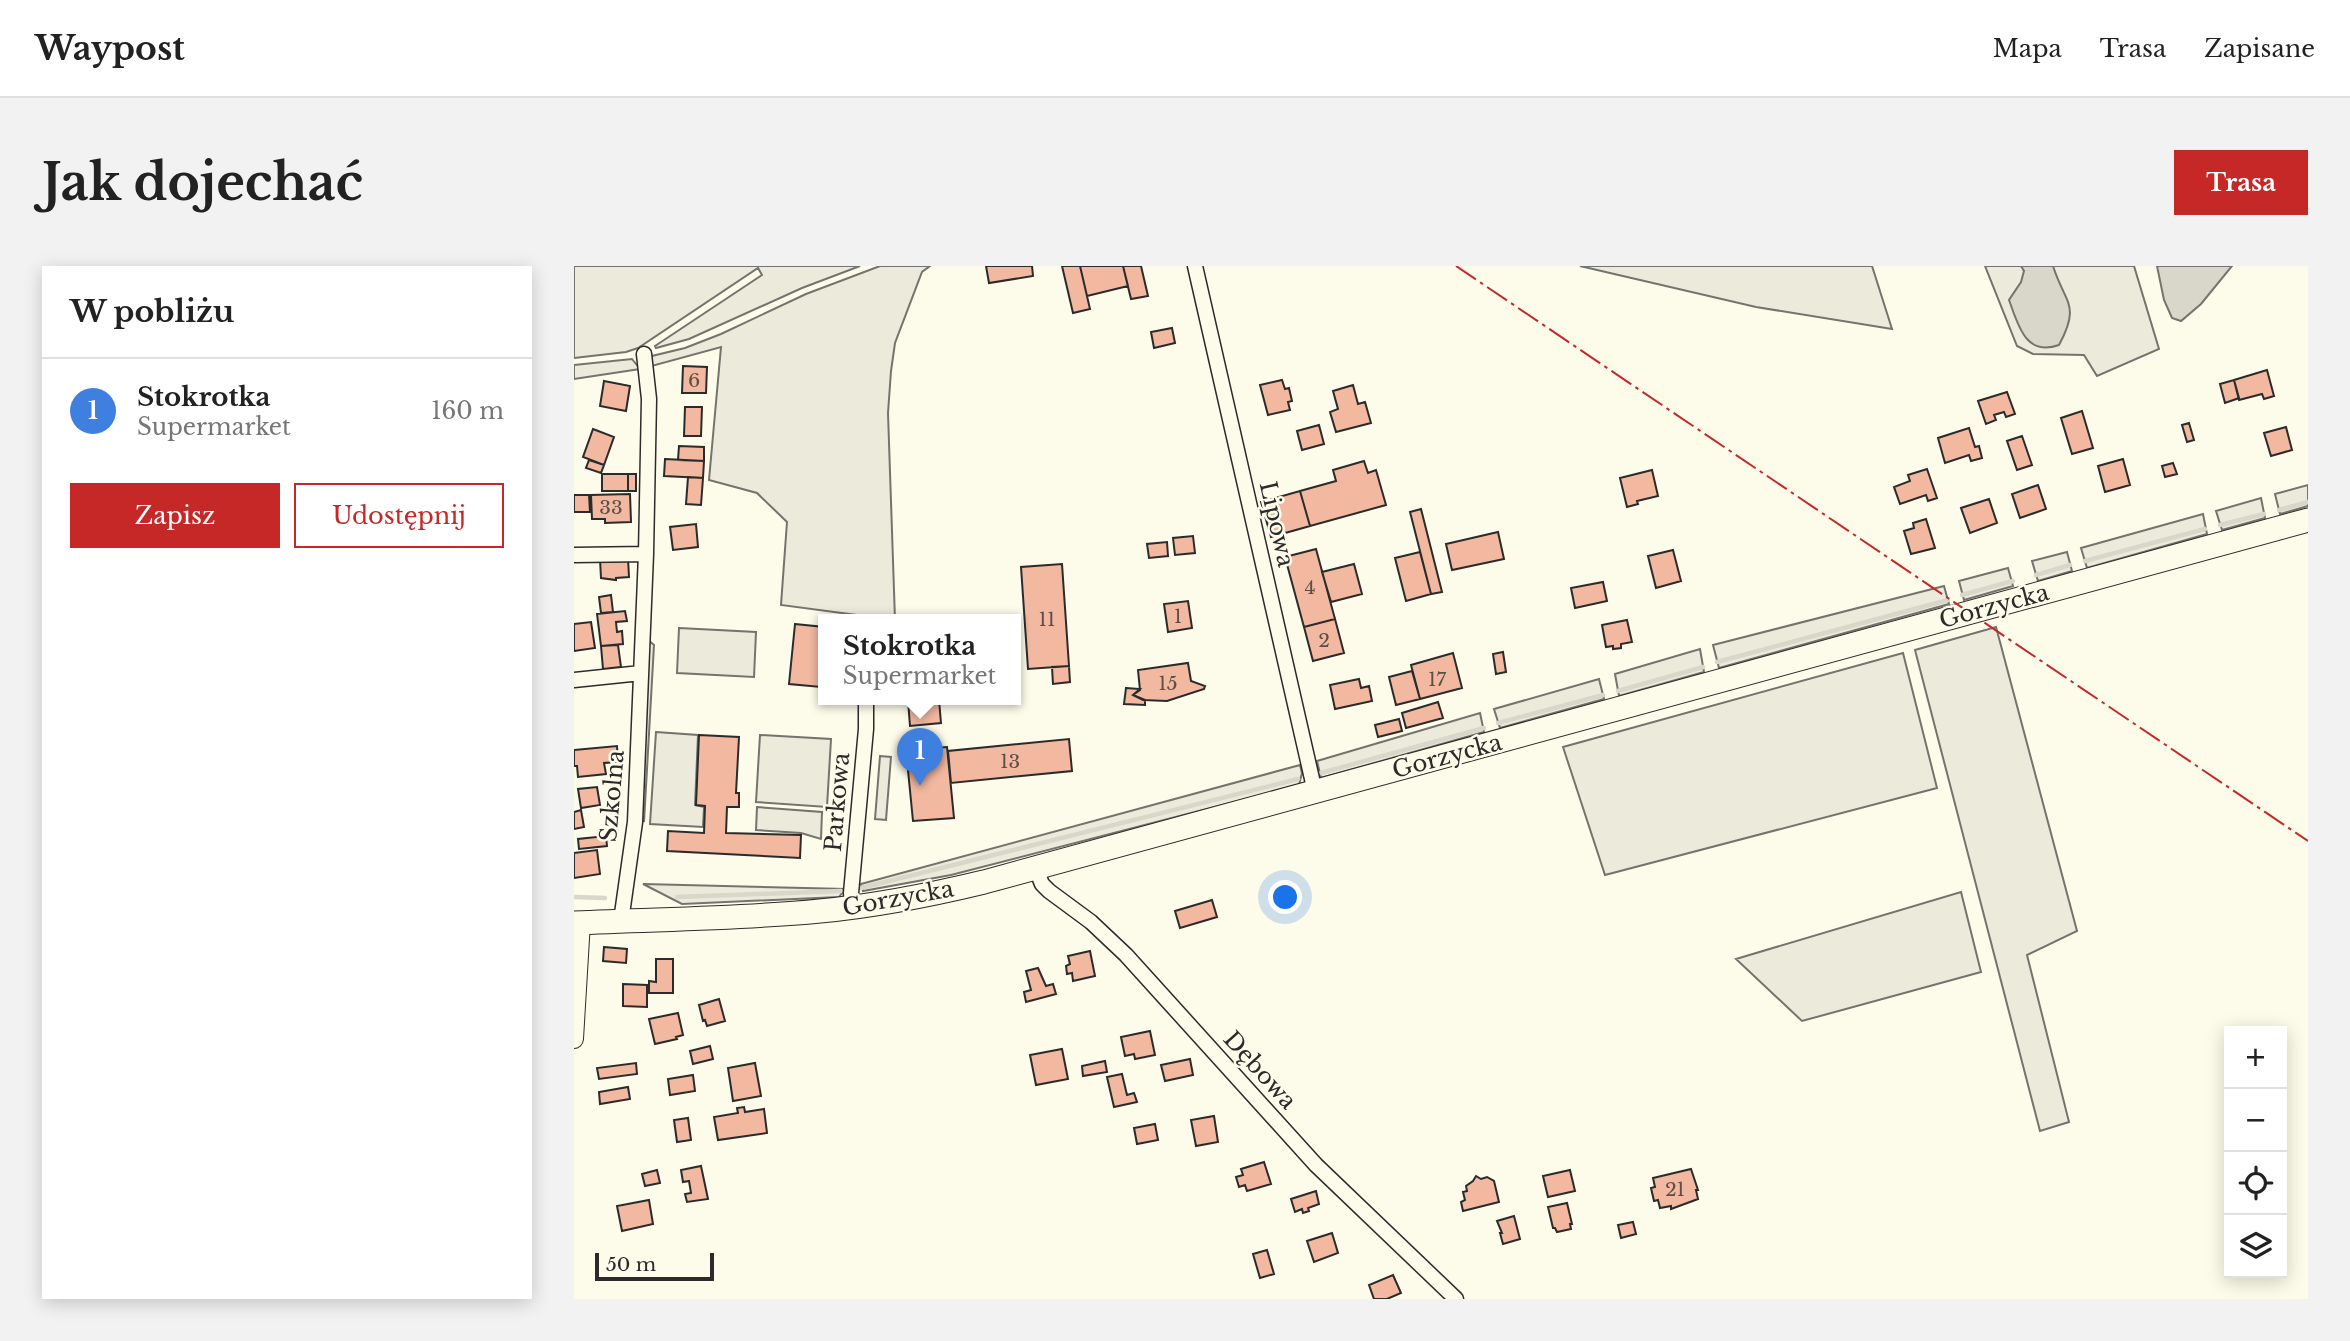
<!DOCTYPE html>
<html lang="pl">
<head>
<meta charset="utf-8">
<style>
  body { margin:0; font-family:"Libre Baskerville",serif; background:#f2f2f2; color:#222 }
  .controls { position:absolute; right:21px; bottom:21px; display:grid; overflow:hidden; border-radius:0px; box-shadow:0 4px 18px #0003 }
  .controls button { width:63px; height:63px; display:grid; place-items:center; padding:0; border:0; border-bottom:2px solid #e0e0e0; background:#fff; color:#222; font:35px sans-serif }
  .scale { position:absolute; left:21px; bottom:18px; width:119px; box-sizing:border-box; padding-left:7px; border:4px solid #2b2b2b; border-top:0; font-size:19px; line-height:24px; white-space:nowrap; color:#2b2b2b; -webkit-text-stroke:5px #fdfbea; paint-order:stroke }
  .you { position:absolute; left:712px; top:632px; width:24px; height:24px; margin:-18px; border:5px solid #fff; border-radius:50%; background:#1a73e8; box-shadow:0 0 0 10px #1a73e833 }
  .badge { display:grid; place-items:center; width:46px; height:46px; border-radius:50%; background:#c62828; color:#fff; font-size:23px; font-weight:700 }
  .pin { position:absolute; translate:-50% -58px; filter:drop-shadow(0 2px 4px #0008) }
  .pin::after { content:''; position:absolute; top:37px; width:24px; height:21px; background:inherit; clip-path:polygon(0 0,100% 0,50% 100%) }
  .popup { position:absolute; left:244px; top:348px; width:203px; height:91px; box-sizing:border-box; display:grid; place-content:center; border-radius:0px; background:#fff; filter:drop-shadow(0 2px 5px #0005); font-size:23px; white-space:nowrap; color:#767676 }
  .popup b { font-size:26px; color:#222 }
  .popup::after { content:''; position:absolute; left:50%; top:100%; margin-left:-14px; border:14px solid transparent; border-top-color:#fff }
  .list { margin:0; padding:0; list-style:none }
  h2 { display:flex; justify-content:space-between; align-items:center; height:91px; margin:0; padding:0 28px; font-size:30px }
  h2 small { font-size:23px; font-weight:400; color:#767676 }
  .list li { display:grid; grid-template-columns:46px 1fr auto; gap:21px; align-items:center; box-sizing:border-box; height:105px; padding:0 28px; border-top:2px solid #e0e0e0 }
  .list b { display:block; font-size:26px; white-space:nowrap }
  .list p { margin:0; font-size:23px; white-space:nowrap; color:#767676 }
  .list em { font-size:23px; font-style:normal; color:#767676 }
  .actions { display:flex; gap:14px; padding:21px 28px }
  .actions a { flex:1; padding:16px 0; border:2px solid #c62828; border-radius:0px; text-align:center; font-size:24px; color:#c62828 }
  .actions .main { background:#c62828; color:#fff }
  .icon { flex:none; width:38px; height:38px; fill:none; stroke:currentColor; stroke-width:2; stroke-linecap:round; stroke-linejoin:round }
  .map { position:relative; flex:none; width:1734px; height:1033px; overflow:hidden; border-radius:0px }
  header { display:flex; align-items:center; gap:42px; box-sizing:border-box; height:98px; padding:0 35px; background:#fff; border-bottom:2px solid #e0e0e0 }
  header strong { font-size:33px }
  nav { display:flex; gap:38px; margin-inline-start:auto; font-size:24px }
  .intro { display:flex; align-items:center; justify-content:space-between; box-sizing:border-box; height:168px; padding:0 42px }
  h1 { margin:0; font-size:49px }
  .button { padding:18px 32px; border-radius:0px; background:#c62828; color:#fff; font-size:24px; font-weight:700 }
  main { display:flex; gap:42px; padding:0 42px }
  aside { flex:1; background:#fff; border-radius:0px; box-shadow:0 4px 18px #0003 }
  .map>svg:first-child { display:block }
  .green { fill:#ecebdb; stroke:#74746e; stroke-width:2 }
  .parking { fill:#eceadb; stroke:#74746e; stroke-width:2 }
  .water { fill:#d8d7c9; stroke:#74746e; stroke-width:2 }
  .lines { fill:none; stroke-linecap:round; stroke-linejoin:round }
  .stream { stroke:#d8d7c9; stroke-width:4.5 }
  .building { fill:#f2b8a0; stroke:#2b2b2b; stroke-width:2 }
  .minor-casing { stroke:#2b2b2b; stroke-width:17 }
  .tertiary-casing { stroke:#2b2b2b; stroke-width:20 }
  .primary-casing { stroke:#2b2b2b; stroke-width:25 }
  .minor { stroke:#fdfbea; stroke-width:14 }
  .tertiary { stroke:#fdfbea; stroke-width:18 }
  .primary { stroke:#fdfbea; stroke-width:23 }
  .power { stroke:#c62828; stroke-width:2; stroke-dasharray:24 5 3.5 5; stroke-linecap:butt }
  .labels { text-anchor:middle; stroke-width:5; stroke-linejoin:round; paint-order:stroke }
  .number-label { font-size:19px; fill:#5d4e48 }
  .street-label { font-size:23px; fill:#2b2b2b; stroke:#fdfbea }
</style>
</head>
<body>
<header>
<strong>Waypost</strong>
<nav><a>Mapa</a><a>Trasa</a><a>Zapisane</a></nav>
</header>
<div class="intro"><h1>Jak dojechać</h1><a class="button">Trasa</a></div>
<main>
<aside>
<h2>W pobliżu<small></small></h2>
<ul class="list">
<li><span class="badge" style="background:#3f7fe0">1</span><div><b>Stokrotka</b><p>Supermarket</p></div><em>160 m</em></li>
</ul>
<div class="actions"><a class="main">Zapisz</a><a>Udostępnij</a></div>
</aside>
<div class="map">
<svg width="1734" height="1033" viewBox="0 0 1734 1033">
  <rect width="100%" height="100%" fill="#fdfbea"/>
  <path class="green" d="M0 0H286L228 22 115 73 82 82 81 80 188 9 184 2 64 82 52 86 0 92Z
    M306 0H356L348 6 321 77 317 105 314 147 321 354 207 339 213 256 183 227 135 214 147 81 74 101V96L78 90 111 82 147 68 232 28Z
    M1006 0H1298L1318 63 1182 41Z
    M1411 0H1560L1585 83 1523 110 1510 89 1459 88 1443 80Z
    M58 93 66 103 0 113V99Z
    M1734 219V240L1706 248 1701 228Z
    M1687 232 1691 252 1648 264 1642 245Z
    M1629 248 1633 268 1513 302 1507 282Z
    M1493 286 1498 305 1464 315 1458 295Z
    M1434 302 1439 320 1390 334 1385 315Z
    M1370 320 1375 338 1145 402 1139 379Z
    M1422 361 1503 665 1453 689 1495 856 1466 865 1341 384Z
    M105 362 182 366 180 411 103 407Z
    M1126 383 1130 406 1045 430 1041 408Z
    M1329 387 1363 522 1031 609 989 481Z
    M1025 413 1030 433 926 462 920 443Z
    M906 447 910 466 747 512 743 495Z
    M82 466 124 469 121 539 130 541 129 561 76 558Z
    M186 469 257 473 253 541 182 536Z
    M726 499 728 507 725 519 377 609 289 625 287 618Z
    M69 618 271 623 265 631 108 638Z
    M1387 626 1407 706 1228 755 1162 693Z"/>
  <path class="parking" d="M73 373 80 379 70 556 64 537Z
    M306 490 317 491 312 554 301 553Z
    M183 541 248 546 247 573 227 567 182 564Z"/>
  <path class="water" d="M1447 0H1479C1491 38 1507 38 1485 79 1451 91 1444 58 1435 34L1447 16 1450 5Z
    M1583 0H1658L1627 38 1607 55 1598 52 1590 34Z"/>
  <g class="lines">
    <path class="stream" d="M1705 244 1734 236
      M1646 259 1690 248
      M1511 295 1631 263
      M1462 309 1496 299
      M1388 329 1439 315
      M1143 396 1374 334
      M1044 425 1129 401
      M924 457 1029 429
      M747 507 910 462
      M287 622 724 513
      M0 631 31 632
      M103 631 267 625"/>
  </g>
  <path class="building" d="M412 0H458L459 10 415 17Z
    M488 0H506L516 43 499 47Z
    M506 0H549L554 20 513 30Z
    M549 0H567L574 30 557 33Z
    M598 62 601 77 580 82 577 66Z
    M109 100 133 101 132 127H108Z
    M1693 104 1700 130 1690 133 1688 128 1665 134 1660 114Z
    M708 114 711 123 715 122 718 135 714 136 716 144 694 149 686 119Z
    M1660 114 1665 132 1651 137 1646 118Z
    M30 115 56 120 52 145 26 140Z
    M779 119 784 138 791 136 797 157 762 166 756 146 764 143 759 125Z
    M1433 126 1441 148 1432 151 1430 146 1420 149 1422 154 1412 158 1404 135Z
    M111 141H128L127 170H110Z
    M1508 145 1519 182 1498 188 1487 152Z
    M1615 157 1620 174 1613 176 1608 159Z
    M745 159 750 178 728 184 723 165Z
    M1712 161 1718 184 1697 190 1690 167Z
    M1395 162 1401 181 1405 180 1408 192 1397 195 1395 189 1371 197 1364 172Z
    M19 163 40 171 30 199 9 191Z
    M1448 170 1458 199 1443 204 1433 175Z
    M105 180 130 181V195L104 194Z
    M91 193 130 195 129 212 90 210Z
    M1549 193 1556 219 1531 226 1524 200Z
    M15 194 30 199 27 207 12 202Z
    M790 195 794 207 802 204 812 239 736 260 726 225 762 215 759 204Z
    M1599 197 1603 208 1591 211 1588 200Z
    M1353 203 1363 232 1354 235 1352 229 1326 238 1320 221 1336 215 1334 209Z
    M1078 204 1084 230 1063 235 1064 238 1053 241 1046 212Z
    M28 208H54V225H28Z
    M54 208H62V225H54Z
    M114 211 129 212 127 239 112 238Z
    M1464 219 1472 243 1446 252 1438 228Z
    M726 225 736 260 697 271 687 236Z
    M56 228 57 256 31 257V253H18L17 229Z
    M0 229H15L16 246H0Z
    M1415 233 1423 257 1396 267 1387 242Z
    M847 243 868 326 857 328 836 246Z
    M1352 253 1361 282 1337 288 1330 265 1340 262 1339 257Z
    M122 258 124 281 99 284 96 261Z
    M924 266 930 293 878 304 872 278Z
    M619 270 621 287 601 289 599 272Z
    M593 276 594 290 575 292 573 278Z
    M742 283 761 353 730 361 711 291Z
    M1099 284 1107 315 1082 322 1074 290Z
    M846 286 857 328 832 335 821 292Z
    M54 292 55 311 42 312V314L27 312 26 293Z
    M488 298 495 400 454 403 447 301Z
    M780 298 788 328 757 336 748 306Z
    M1029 316 1033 335 1001 342 997 322Z
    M37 329 39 346 27 347 25 331Z
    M614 335 618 362 594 366 590 338Z
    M51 345 53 355 42 356 43 366 48 365 49 378 27 380 23 348Z
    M761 353 770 387 739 395 730 361Z
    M1053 354 1058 376 1047 378V382L1039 383V380L1032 381 1028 359Z
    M17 356 21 382 0 385V358Z
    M221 358 250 361 247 421 215 418Z
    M44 379 47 401 29 403 27 380Z
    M929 386 932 406 922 408 919 388Z
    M879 387 888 422 846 433 837 399Z
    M614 397 617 415 631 420 630 423 593 435 569 434 559 429 566 424 564 404Z
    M495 400 496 416 479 418 478 401Z
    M838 405 846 433 822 439 815 411Z
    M785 413 787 422 795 420 798 435 761 443 756 419Z
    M552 422 566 423 559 429 571 434V439L550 438Z
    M334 434H365L367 457 336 460Z
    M864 436 869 452 832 462 828 447Z
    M825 453 828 465 804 471 801 459Z
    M125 469 165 471 162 527H165V541H153L152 567 227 569 226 592 93 585 94 565 130 567 131 540 122 539Z
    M495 473 498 505 377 517 374 485Z
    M43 480 44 496 30 497 32 508 4 511 3 500H0V484Z
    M373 481 380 552 339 555 332 484Z
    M23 521 26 539 7 542 4 523Z
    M7 544 10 561 0 563V546Z
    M32 570 33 580 5 583 4 573Z
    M23 584 26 608 0 612V587Z
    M638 634 643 651 606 662 601 645Z
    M30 681 53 683 52 697 29 695Z
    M516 685 521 710 499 715 498 707 493 708 492 700 496 698 494 690Z
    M82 693H99V727H75V715L82 716Z
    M464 702 472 720 479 718 482 728 452 736 450 726 457 724 452 705Z
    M49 718 73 719V741L49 740Z
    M145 733 151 755 133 760 131 754 129 755 125 739Z
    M104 747 109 769 102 771 103 773 81 778 75 753Z
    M576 765 581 789 561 793 560 788 551 790 547 771Z
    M136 780 139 793 119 798 116 785Z
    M488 783 494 813 462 819 456 789Z
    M616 793 619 809 591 815 587 799Z
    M531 795 533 806 509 810 508 800Z
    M62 797 63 808 25 813 23 802Z
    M181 797 187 830 159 835 154 802Z
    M548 808 553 829 560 827 563 836 540 841 533 811Z
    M119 809 121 825 96 829 94 813Z
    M54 821 56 833 26 838 25 826Z
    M170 841 171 846 190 843 193 867 144 874 140 851 164 847 163 842Z
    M640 850 644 876 622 880 617 854Z
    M114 852 117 874 103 876 100 854Z
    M581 858 584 874 563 878 560 862Z
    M690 896 697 918 673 925 671 919 665 921 662 911 669 909 667 903Z
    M127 900 134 933 113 936 111 928 117 927 115 915 109 916 107 904Z
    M1117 903 1124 924H1122L1124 933 1097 943V940L1086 942 1084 934 1080 935 1077 922 1081 921 1079 912Z
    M83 904 86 917 71 920 68 908Z
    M996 904 1001 925 974 931 969 910Z
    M902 910 907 913 913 911 920 915 925 936 889 945 887 936 891 934 889 926 893 925 892 920 899 915Z
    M742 925 745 938 734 942 735 945 729 947 728 943 721 946 717 933Z
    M75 934 79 958 48 965 43 940Z
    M993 937 998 958H996L997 963 983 966 981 962H979L974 941Z
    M940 950 946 973 929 978 926 967H928L923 955Z
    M1059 956 1062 968 1047 972 1044 959Z
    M758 967 764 987 740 996 733 975Z
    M693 984 700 1008 686 1012 679 988Z
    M819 1009 827 1027 813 1033H800L795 1019Z"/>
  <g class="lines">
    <g class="minor-casing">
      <path id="minor" d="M621 0 741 526
        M0 289 72 288
        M0 414 67 407
        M462 603 468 618 475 625 517 656 552 689 742 899 882 1033
        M278 641 277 627 292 463V434
        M47 655 61 556 72 288 75 133 70 88"/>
    </g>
    <g class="tertiary-casing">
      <path id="tertiary" d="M0 773 7 656"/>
    </g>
    <g class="primary-casing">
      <path id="primary" d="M0 657C82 653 165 653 246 645 301 640 356 629 410 616L1734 254"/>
    </g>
    <use href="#minor" class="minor"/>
    <use href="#tertiary" class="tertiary"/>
    <use href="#primary" class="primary"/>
    <path class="power" d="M882 0 1734 575"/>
  </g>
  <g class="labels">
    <g class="number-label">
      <text x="120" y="121">6</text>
      <text x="37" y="248">33</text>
      <text x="736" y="328">4</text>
      <text x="604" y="357">1</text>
      <text x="473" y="360">11</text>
      <text x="750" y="381">2</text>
      <text x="863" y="420">17</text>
      <text x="594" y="424">15</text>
      <text x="436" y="502">13</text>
      <text x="1101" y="930">21</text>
    </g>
    <g class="street-label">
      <text transform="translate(703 258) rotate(77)" y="8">Lipowa</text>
      <text transform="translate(1420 340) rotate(-15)" y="8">Gorzycka</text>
      <text transform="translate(873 490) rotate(-15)" y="8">Gorzycka</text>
      <text transform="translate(38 530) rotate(-85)" y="8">Szkolna</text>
      <text transform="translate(263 536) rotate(-85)" y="8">Parkowa</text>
      <text transform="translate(324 632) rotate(-10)" y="8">Gorzycka</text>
      <text transform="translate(686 804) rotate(48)" y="8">Dębowa</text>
    </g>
  </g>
</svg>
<div class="controls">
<button>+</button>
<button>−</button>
<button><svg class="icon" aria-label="locate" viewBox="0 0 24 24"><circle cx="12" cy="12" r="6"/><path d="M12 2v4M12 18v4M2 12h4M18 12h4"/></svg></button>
<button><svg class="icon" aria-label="layers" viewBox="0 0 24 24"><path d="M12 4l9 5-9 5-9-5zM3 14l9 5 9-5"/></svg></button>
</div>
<div class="scale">50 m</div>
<div class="you"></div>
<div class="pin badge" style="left:346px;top:520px;background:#3f7fe0">1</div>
<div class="popup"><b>Stokrotka</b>Supermarket</div>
</div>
</main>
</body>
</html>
